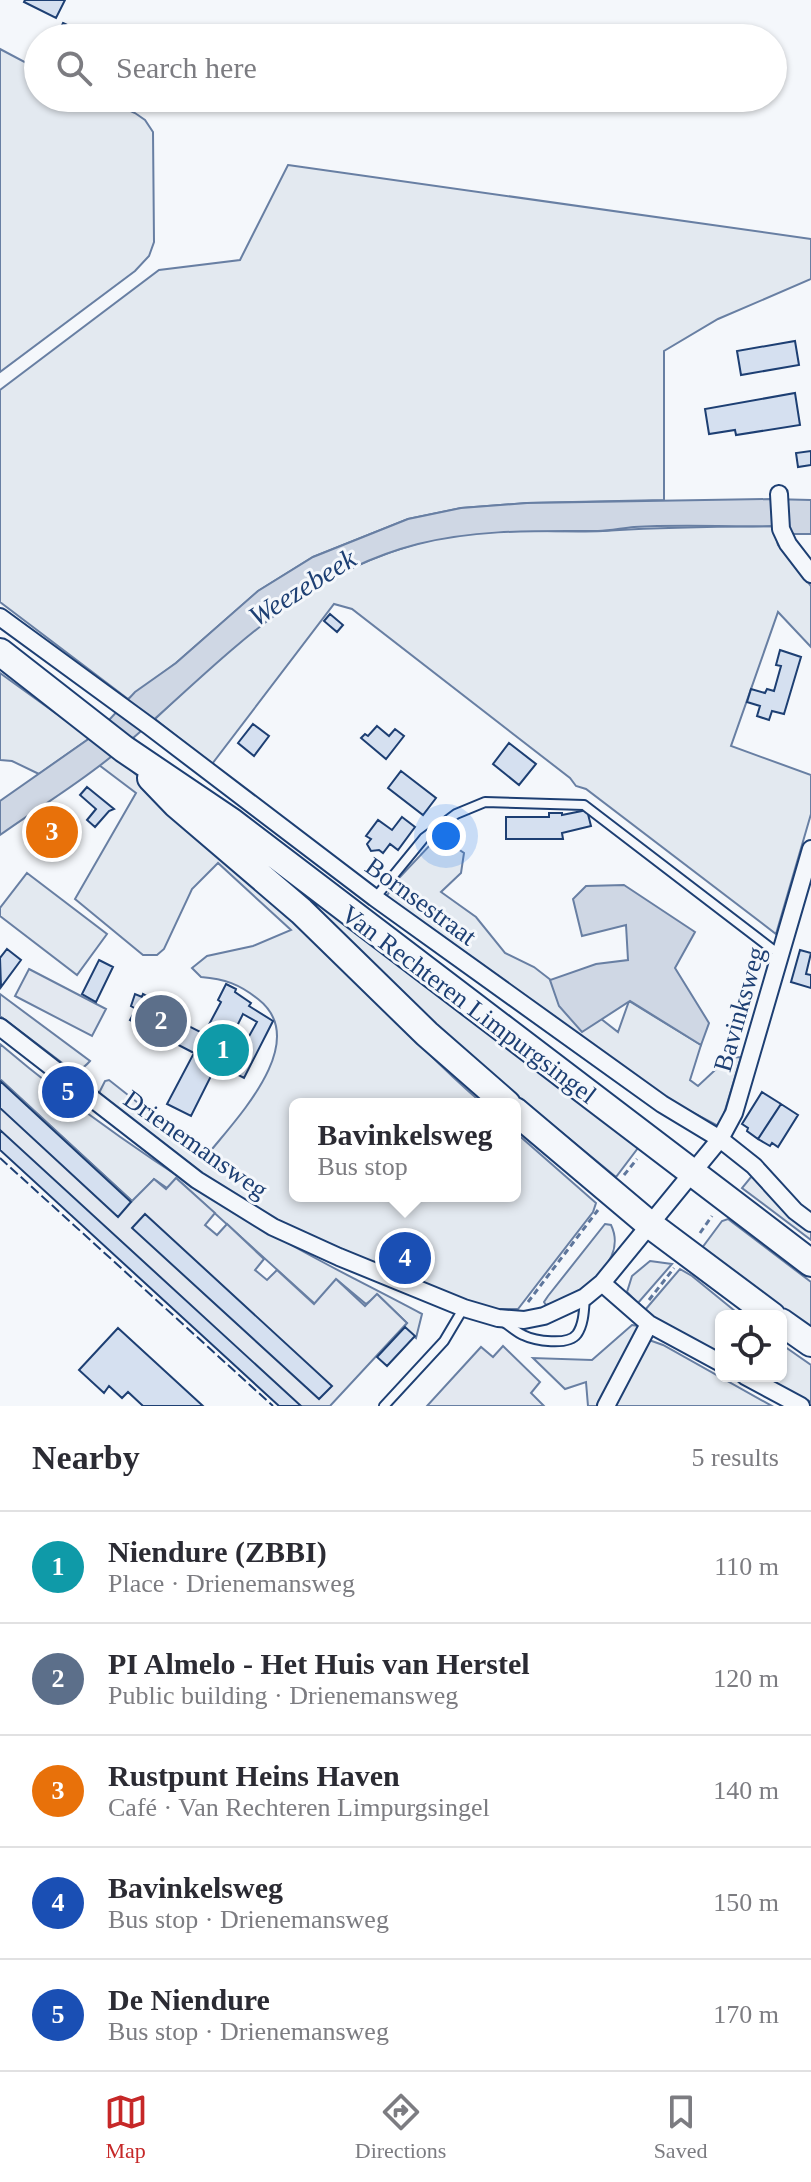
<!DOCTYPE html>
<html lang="en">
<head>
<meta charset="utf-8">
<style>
  body { margin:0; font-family:Georgia,serif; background:#f7f7f7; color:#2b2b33 }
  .controls { position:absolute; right:24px; bottom:24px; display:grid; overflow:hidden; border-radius:12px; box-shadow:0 2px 6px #0004 }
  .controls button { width:72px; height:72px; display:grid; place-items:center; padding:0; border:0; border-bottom:2px solid #e1e1e2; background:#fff; color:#2b2b33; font:40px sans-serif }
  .you { position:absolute; left:446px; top:836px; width:28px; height:28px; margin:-20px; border:6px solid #fff; border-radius:50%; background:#1a73e8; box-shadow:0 0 0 12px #1a73e833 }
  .badge { display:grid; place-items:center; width:52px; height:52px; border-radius:50%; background:#c62828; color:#fff; font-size:26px; font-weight:700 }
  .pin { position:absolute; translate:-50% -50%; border:4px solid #fff; box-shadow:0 2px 8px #0006 }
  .popup { position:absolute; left:289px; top:1098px; width:232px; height:104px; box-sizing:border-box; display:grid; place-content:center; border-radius:12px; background:#fff; filter:drop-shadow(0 2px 6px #0005); font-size:26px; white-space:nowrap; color:#7c7c81 }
  .popup b { font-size:30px; color:#2b2b33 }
  .popup::after { content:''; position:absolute; left:50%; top:100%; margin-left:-16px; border:16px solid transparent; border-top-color:#fff }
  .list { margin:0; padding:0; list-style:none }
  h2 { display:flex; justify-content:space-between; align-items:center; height:104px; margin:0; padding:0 32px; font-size:34px }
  h2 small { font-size:26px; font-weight:400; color:#7c7c81 }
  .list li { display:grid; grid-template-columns:52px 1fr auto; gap:24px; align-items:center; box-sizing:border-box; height:112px; padding:0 32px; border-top:2px solid #e1e1e2 }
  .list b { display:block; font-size:30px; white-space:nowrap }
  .list p { margin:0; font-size:26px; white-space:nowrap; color:#7c7c81 }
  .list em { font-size:26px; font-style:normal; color:#7c7c81 }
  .icon { flex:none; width:44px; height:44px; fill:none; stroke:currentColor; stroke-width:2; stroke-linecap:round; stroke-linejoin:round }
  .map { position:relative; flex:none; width:811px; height:1406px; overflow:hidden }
  .search { position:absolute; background:#fff; box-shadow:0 2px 6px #0004; left:24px; right:24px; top:24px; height:88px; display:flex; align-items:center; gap:20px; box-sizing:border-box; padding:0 28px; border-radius:44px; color:#7c7c81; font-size:30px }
  .sheet { height:664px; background:#fff }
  nav { display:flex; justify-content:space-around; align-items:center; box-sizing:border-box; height:112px; border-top:2px solid #e1e1e2; background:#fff; font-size:22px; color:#7c7c81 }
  nav a { display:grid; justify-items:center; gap:4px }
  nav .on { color:#c62828 }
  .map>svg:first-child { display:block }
  .green { fill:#e3e9f0; stroke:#687fa3; stroke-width:2 }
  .parking { fill:#e3e8f0; stroke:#687fa3; stroke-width:2 }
  .water { fill:#cfd7e4; stroke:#687fa3; stroke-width:2 }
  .building { fill:#d5e0f0; stroke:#1d3f73; stroke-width:2; fill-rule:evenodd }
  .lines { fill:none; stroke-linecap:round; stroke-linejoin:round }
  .service-casing { stroke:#1d3f73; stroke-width:12 }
  .minor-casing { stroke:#1d3f73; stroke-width:20 }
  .primary-casing { stroke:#1d3f73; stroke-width:30 }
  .path { stroke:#5e769c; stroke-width:3; stroke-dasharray:6 4; stroke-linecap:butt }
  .service { stroke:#f4f7fb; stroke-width:8 }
  .minor { stroke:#f4f7fb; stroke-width:16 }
  .primary { stroke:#f4f7fb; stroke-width:26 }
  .fence { stroke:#1d3f73; stroke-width:2; stroke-dasharray:10 4; stroke-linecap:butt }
  .labels { text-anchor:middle; stroke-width:6; stroke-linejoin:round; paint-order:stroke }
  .street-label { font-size:26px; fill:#1d3f73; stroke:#f4f7fb }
  .water-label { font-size:28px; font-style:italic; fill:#1d3f73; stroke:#f4f7fb }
</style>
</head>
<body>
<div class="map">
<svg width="811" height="1406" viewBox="0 0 811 1406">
  <rect width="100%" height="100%" fill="#f4f7fb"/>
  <path class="green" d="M0 49 38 69V98H102L135 113 145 120 153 132 154 242 149 256 135 271 0 372Z
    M288 165 811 239V279L718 319 664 351V500L527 503 461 508 408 519 313 557 258 591 176 663 128 699 0 602V390L159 270 240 260Z
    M773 526 778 545 811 586V647L778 612 731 746 811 775V814L776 934 586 789 576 786 570 778 352 609 334 604 212 764 155 719C202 674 251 622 309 590 357 563 413 540 469 533 513 528 558 533 603 531 660 527 716 527 773 526Z
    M0 673 90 738 39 774 12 761 0 760Z
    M113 755C173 806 236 856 293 913 357 976 414 1045 483 1104H295V1196H515V1132L596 1203 593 1212 518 1309H495L461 1300 316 1238 288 1229 236 1199 98 1095 105 1081 109 1080 166 1125 208 1154C237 1118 312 1041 258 999 239 984 225 979 201 977L192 968 207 956 253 946 291 930 218 863 192 889 164 949 157 955H143L75 899 136 793 99 765Z
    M431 844 458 849 464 853 461 873 441 892 476 917 505 953 534 967 618 1032 629 1001 701 1045 690 1080 698 1086 728 1058 741 1057 720 1127 669 1100 386 897 398 879Z
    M257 853 641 1144 616 1177 431 1025Z
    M27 873 107 934 77 975 0 916V908Z
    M0 994 4 997 90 1061C83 1069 79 1071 69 1068L0 1016Z
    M0 1044C80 1112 170 1174 260 1227 313 1259 368 1285 422 1314L416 1338 403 1328 407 1323 378 1295 366 1304 337 1280 315 1304 177 1179 167 1188 154 1179 133 1202 0 1079Z
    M751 1177 758 1178 811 1230V1240L742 1188Z
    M728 1219 811 1282V1333L699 1252 722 1221Z
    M605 1224 611 1225C629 1262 578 1297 546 1305L544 1302 548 1296Z
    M650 1261 672 1264 638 1303 627 1292 632 1276Z
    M680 1269 692 1276 741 1316H721V1356L658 1321 645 1310Z
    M632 1325 644 1327 601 1406H588L586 1382 565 1389 533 1358 592 1360Z
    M649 1340 663 1345 772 1406H612Z
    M781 1344 811 1365V1402L760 1376H781Z"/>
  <path class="parking" d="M29 969 106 1009 92 1036 15 996Z
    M0 1080 132 1201 154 1179 166 1189 176 1178 215 1213 205 1225 217 1235 227 1224 264 1259 255 1270 267 1280 277 1270 314 1304 336 1279 365 1306 377 1294 407 1323 330 1406H283L0 1146Z
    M503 1346 540 1382 531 1393 544 1406H427L481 1347 493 1357Z"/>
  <path class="water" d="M771 499 811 500V534H794L773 526C727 527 680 524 634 527 622 528 610 531 598 531 537 531 478 529 418 544 292 576 213 671 118 751 82 782 39 807 0 835V801L97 733 135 692 176 663 258 591 313 557 408 519 461 508 527 503Z
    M624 885 695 932 675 968 709 1023 701 1045 630 1001 582 1032 559 1006 550 980 596 964 628 960 626 925 582 936 573 899 586 886Z"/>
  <path class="building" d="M25 0H65L56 18 24 2Z
    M63 23 82 32 79 38H56Z
    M795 341 799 365 741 375 737 351Z
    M795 393 800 425 736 435 735 430 709 434 705 409Z
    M811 451V465L798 467 796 453Z
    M330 614 343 625 337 632 324 621Z
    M780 650 801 657 784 714 772 711 769 720 757 716 760 706 747 702 751 689 765 693 767 689 774 691 781 666 776 665Z
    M253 724 269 736 254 756 238 743Z
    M377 726 389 736 395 729 404 736 386 759 361 738 365 734 368 736Z
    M509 743 536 764 519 785 493 764Z
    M401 771 436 798 423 815 388 788Z
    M87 787 114 809 109 811 95 827 87 820 96 809 80 795Z
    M587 810 591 826 562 833 563 839H506V817H549V813H562V815Z
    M402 817 415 827 398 850 390 844 383 853 379 850 371 851 367 844 371 839 366 836 378 820 392 830Z
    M7 949 21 960 1 987 0 958Z
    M800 950 811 953 806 974 811 975V988L791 982Z
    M99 960 113 967 96 1002 82 994Z
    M226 984 236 989 235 992 251 1003 249 1006 273 1021 244 1078 217 1064 191 1116 167 1104 194 1053 130 1020 136 1009 131 1006 135 994 142 997 143 994 170 1009 167 1015 204 1034 221 1002 218 1000ZM243 1014 257 1022 243 1047 230 1040Z
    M0 1081 131 1202 118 1217 0 1108Z
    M762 1092 781 1104 758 1139 747 1131 748 1128 742 1124Z
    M781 1104 798 1115 778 1147 772 1143 770 1146 758 1139Z
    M0 1130 301 1406H279L0 1150Z
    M145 1214 332 1386 319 1399 132 1228Z
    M405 1327 415 1336 387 1366 377 1357Z
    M118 1328 203 1406H143L128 1392 122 1398 109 1386 104 1393 79 1370Z"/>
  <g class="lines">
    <g class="service-casing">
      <path id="service" d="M375 898 424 838 456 814 485 802 584 805 772 949 781 952
        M502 1321C509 1325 516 1332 523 1335 535 1341 568 1346 577 1334 584 1324 584 1309 585 1297
        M384 1406 444 1341 463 1309"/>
    </g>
    <g class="minor-casing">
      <path id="minor" d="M779 494 781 529 788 544 811 574
        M0 617 149 726 375 898 662 1104 720 1139 754 1166 795 1211 811 1223
        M0 1027 197 1180 273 1227 339 1257 464 1308 498 1318 524 1320 544 1316 585 1297 602 1283 706 1156 720 1139 734 1113 811 849
        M602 1283 649 1324 721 1363
        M745 1376 801 1406
        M606 1406 649 1324"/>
    </g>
    <g class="primary-casing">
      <path id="primary" d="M0 652 124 749 232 822 811 1263
        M151 778 176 804 301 911 427 1034 507 1104
        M515 1111 649 1224 772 1316
        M781 1322 811 1343"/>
    </g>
    <path class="path" d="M624 1175 637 1159
      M700 1233 712 1216
      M649 1300 674 1268
      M528 1302 598 1210"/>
    <use href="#service" class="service"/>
    <use href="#minor" class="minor"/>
    <use href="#primary" class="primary"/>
    <path class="fence" d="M0 1158 273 1406"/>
  </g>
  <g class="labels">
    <g class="street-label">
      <text transform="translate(421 901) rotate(36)" y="9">Bornsestraat</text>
      <text transform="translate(469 1004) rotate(37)" y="9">Van Rechteren Limpurgsingel</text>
      <text transform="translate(739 1009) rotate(-74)" y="9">Bavinksweg</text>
      <text transform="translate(196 1144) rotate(35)" y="9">Drienemansweg</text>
    </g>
    <g class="water-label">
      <text transform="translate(302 587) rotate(-32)" y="10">Weezebeek</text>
    </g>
  </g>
</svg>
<div class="controls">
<button><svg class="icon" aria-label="locate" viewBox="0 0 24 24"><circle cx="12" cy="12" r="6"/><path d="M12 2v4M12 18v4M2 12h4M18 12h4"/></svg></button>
</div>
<div class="you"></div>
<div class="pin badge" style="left:223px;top:1050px;background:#0f9aa8">1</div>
<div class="pin badge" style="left:161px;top:1021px;background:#5c6f8a">2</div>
<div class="pin badge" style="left:52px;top:832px;background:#e8710a">3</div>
<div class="pin badge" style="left:405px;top:1258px;background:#1a4fb4">4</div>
<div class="popup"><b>Bavinkelsweg</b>Bus stop</div>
<div class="pin badge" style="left:68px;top:1092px;background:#1a4fb4">5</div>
<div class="search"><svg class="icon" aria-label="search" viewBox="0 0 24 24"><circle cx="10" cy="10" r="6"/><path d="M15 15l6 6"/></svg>Search here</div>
</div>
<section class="sheet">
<h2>Nearby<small>5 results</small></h2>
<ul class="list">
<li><span class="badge" style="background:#0f9aa8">1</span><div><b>Niendure (ZBBI)</b><p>Place · Drienemansweg</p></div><em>110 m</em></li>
<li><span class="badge" style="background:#5c6f8a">2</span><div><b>PI Almelo - Het Huis van Herstel</b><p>Public building · Drienemansweg</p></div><em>120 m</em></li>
<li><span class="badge" style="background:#e8710a">3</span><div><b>Rustpunt Heins Haven</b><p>Café · Van Rechteren Limpurgsingel</p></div><em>140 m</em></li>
<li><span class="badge" style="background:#1a4fb4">4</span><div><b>Bavinkelsweg</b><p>Bus stop · Drienemansweg</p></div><em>150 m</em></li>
<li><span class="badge" style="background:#1a4fb4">5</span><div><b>De Niendure</b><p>Bus stop · Drienemansweg</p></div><em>170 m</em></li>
</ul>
</section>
<nav>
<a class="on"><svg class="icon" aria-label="map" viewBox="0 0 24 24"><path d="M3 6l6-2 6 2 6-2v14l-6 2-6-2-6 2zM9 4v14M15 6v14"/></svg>Map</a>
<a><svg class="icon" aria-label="directions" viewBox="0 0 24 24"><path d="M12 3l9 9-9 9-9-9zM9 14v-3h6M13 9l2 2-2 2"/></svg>Directions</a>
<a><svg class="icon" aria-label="saved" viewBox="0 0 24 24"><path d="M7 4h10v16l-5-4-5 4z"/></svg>Saved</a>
</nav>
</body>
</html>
